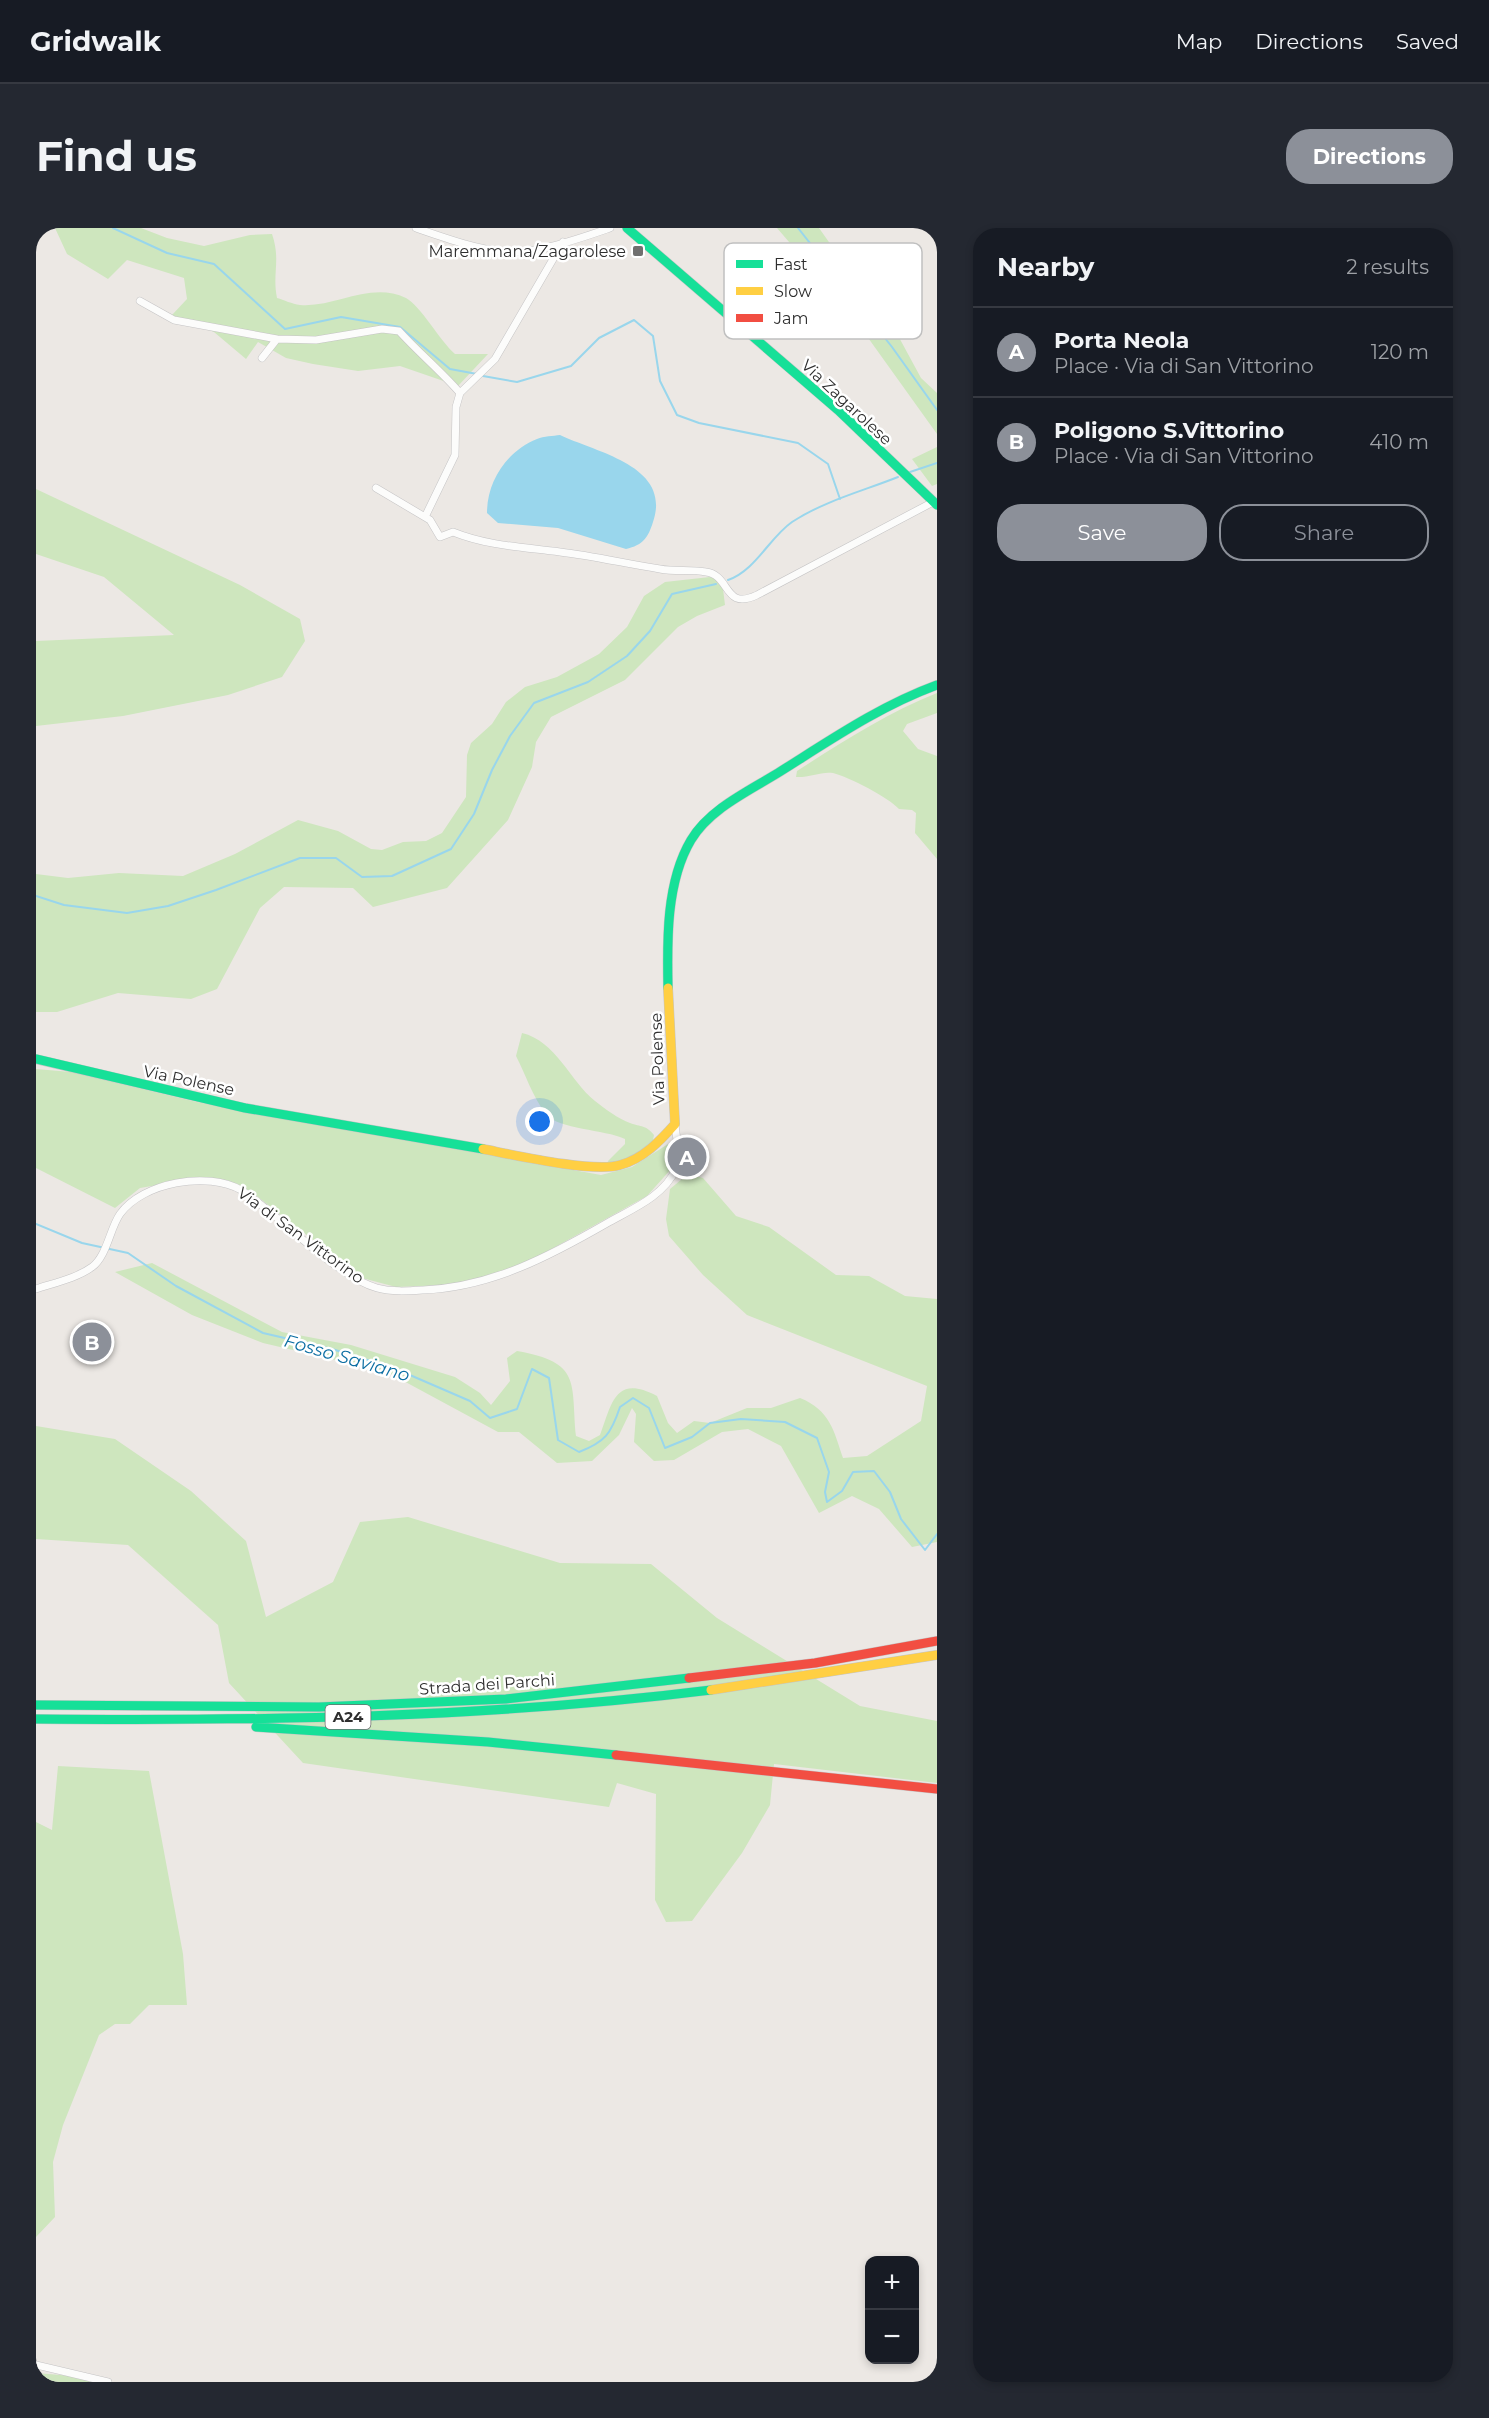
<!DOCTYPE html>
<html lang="en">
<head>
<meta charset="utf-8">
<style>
  body { margin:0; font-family:Montserrat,sans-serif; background:#242831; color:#f1f3f6 }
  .controls { position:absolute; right:18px; bottom:18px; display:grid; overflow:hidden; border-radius:12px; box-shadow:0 3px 9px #0003 }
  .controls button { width:54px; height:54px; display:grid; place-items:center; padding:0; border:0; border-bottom:2px solid #363941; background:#171b24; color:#f1f3f6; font:30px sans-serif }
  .you { position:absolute; left:504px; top:894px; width:21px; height:21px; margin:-15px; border:4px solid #fff; border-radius:50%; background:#1a73e8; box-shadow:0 0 0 9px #1a73e833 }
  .badge { display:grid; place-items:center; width:39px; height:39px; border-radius:50%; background:#8c9099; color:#fff; font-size:20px; font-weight:700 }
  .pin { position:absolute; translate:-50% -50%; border:3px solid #fff; box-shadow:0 2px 6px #0006 }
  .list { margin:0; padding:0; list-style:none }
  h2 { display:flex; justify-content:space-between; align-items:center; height:78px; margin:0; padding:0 24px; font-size:26px }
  h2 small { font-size:20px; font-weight:400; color:#9ea1a6 }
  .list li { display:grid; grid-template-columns:39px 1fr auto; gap:18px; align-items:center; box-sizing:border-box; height:90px; padding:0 24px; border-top:2px solid #363941 }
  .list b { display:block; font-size:22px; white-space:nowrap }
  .list p { margin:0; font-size:20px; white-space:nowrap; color:#9ea1a6 }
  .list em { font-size:20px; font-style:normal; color:#9ea1a6 }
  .actions { display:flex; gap:12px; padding:18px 24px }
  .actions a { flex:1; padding:14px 0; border:2px solid #8c9099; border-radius:24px; text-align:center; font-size:21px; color:#8c9099 }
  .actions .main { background:#8c9099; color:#fff }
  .map { position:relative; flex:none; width:901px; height:2154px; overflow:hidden; border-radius:24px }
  header { display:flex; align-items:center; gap:36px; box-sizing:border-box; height:84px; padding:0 30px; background:#171b24; border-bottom:2px solid #363941 }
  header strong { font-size:28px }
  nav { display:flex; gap:33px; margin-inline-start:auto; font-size:21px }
  .intro { display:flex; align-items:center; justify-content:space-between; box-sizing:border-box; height:144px; padding:0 36px }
  h1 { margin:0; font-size:42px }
  .button { padding:15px 27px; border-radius:24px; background:#8c9099; color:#fff; font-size:21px; font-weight:700 }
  main { display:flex; gap:36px; padding:0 36px }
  aside { flex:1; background:#171b24; border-radius:24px; box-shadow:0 3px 9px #0003 }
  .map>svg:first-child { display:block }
  .green { fill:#cee6be }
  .water { fill:#99d6ec }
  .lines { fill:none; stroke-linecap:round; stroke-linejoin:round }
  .stream { stroke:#99d6ec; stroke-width:2 }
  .street-casing { stroke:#c5c4c5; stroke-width:8 }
  .fast-casing { stroke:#c5c4c5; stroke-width:10 }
  .slow-casing { stroke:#c5c4c5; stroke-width:10 }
  .jam-casing { stroke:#c5c4c5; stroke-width:10 }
  .street { stroke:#fcfcfb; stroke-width:7 }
  .fast { stroke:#16e098; stroke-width:9 }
  .slow { stroke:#ffcf43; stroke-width:9 }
  .jam { stroke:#f24e42; stroke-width:9 }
  .poi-dot { fill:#706f6e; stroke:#fff; stroke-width:2 }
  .labels { text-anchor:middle; stroke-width:5; stroke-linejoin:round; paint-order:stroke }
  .shield { fill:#fff; stroke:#6d6d6d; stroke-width:1.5 }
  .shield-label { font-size:15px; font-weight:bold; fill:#2e2e2e }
  .poi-label { font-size:16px; fill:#2e2e2e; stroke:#fff; text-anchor:end }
  .street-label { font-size:16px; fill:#2e2e2e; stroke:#fff }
  .water-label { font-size:18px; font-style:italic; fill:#0d6fa3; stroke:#fff }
  .key { fill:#fff; stroke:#c0c0c0; stroke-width:1.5 }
  .key-label { font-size:16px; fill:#2e2e2e }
</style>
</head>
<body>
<header>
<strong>Gridwalk</strong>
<nav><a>Map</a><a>Directions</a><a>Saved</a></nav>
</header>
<div class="intro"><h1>Find us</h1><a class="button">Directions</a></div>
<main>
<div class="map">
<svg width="901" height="2154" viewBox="0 0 901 2154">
  <rect width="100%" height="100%" fill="#ece8e4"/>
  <path class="green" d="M19 0H105L131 10 168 18 214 7 236 6C245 32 236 46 241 70 248 72 256 76 264 77 299 80 334 53 370 70 384 77 404 113 419 126H452L422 158 364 138 322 143 277 136 250 130 222 114 210 131 178 104 136 87 151 71 148 50 91 32 72 51 31 26Z
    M741 0H783L817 48 846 78 885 150 901 165V206L815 86Z
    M901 219V256L896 258 876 231Z
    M0 261 204 357 264 391 269 413 246 449 192 467 87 488 0 498V413L138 407 68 349 0 326Z
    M674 349 681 351 687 361 689 377 661 388 642 399 589 452 515 489 500 514 496 539 472 592 411 660 337 679 317 660 248 659 224 680 181 761 155 771 82 765 21 784H0V646L32 650 83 645 147 648 199 626 262 592 302 603 335 621 346 622 367 614 390 613 406 605 430 569 431 527 435 515 456 496 470 474 489 459 521 449 563 426 591 399 608 368 629 354Z
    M901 465V485L871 496 867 503 882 521 901 528V631L879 605 880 585 876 582 863 581C852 569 813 549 797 545 786 543 772 550 760 549L761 543C806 514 851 485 901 465Z
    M486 805C520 813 534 853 559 873 569 881 583 891 594 895 605 899 610 897 618 907L616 917 587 935 574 938 572 933 589 916V911C568 901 523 902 510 886 497 870 489 845 480 828Z
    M0 841 35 844 161 874 565 947 596 939 632 916 638 930 636 940 611 968 494 1033 454 1048 411 1057 360 1059 326 1050 214 963 191 952 157 951 104 960 79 980 0 940Z
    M652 946 667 950 700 988 733 999 800 1047 833 1048 869 1068 901 1071V1314L876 1319 843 1281 816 1268 783 1285 745 1218 712 1201 686 1204 638 1232 618 1233 598 1214 600 1186 596 1180 583 1207 556 1233 521 1235 483 1204H462L351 1144 227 1115 156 1087 79 1044 116 1035 246 1104 315 1117 419 1149 444 1165 455 1177 474 1153 471 1130 481 1123C546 1134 535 1155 540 1208L553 1213 564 1207C576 1175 579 1146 621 1168L632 1195 641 1205 658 1193 674 1195 711 1180H735L764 1170C794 1182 798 1203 807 1230L831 1228 885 1193 891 1158 711 1087 667 1047 633 1008 630 991 634 961Z
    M0 1198 79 1211 155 1263 210 1313 230 1389 297 1354 324 1294 372 1289 524 1335 615 1336 681 1390 824 1478 901 1493V1555L738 1536 734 1577 706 1625 656 1693 630 1694 619 1672 620 1566 581 1555 573 1579 267 1535 193 1455 182 1397 92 1317 0 1311Z
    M22 1538 113 1543 147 1726 151 1777H113L94 1796H79L63 1807 27 1897 17 1934 19 1989 0 2009V1594L16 1602Z
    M0 2145 49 2149 54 2154H0Z"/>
  <path class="water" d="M524 207C562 225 636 238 617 294 612 310 607 317 590 321L522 300 462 295 451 285C451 253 471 223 501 211 508 208 517 208 524 207Z"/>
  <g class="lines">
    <path class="stream" d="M77 0 131 25 178 36 249 101 305 89 364 99 414 141 441 146
      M762 0 856 119 901 182
      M447 148 481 154 535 138 563 110 598 92 617 108 624 153 641 187 663 195 762 215 792 236 804 271
      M871 245 901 235
      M692 352C720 342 733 310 756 294 788 273 827 263 862 249
      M0 668 28 677 91 685 132 678 180 662 264 630H300L326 649 356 648 415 621 438 586 456 542 474 508 498 475 552 454 591 428 614 403 636 366 680 356
      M0 996 46 1015 92 1025 140 1058 227 1105 296 1121 360 1141 434 1173 454 1190 481 1181 496 1141 513 1150 522 1212 543 1224C569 1214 575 1206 584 1179L597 1170 613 1180 629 1220 656 1209 674 1195 705 1191 749 1194 781 1210 793 1244 789 1264 791 1274 806 1263 817 1244 838 1243 854 1264 865 1291 889 1322 901 1306"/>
    <g class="street-casing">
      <path id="street" d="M380 0C409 10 439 21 470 24 500 26 545 10 574 0
        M104 73 138 92 241 111
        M226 130 241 111 280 112 346 101 363 103C383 125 405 143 424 165
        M340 260 394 292 404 309 417 304C452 318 487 319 524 324 558 328 591 336 624 341 639 344 655 341 670 344 695 347 687 383 721 367L897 274
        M389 289 419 227 420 179 424 165 459 131 527 14
        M0 1061C18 1055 41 1050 56 1039 71 1028 74 1000 84 986 107 954 172 943 205 962 244 987 299 1048 341 1060 356 1064 371 1063 387 1062 456 1059 514 1028 573 994 596 981 628 968 640 941 645 928 640 909 639 896
        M0 2137 72 2154"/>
    </g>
    <g class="fast-casing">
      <path id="fast" d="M591 0 802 182 901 277
        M632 760C631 713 630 654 655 612 674 580 715 562 745 543 796 511 844 478 901 457
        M0 831 209 880 447 921
        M0 1477 283 1479 470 1471 653 1450
        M0 1491C226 1493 450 1490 675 1462
        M220 1499 452 1514 580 1527"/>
    </g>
    <g class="slow-casing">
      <path id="slow" d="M447 921C478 927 557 945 584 937 607 931 624 913 639 896L632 760
        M675 1462 901 1427"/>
    </g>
    <g class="jam-casing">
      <path id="jam" d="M653 1450 779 1435 901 1413
        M580 1527 901 1561"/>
    </g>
    <use href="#street" class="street"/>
    <use href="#fast" class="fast"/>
    <use href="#slow" class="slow"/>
    <use href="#jam" class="jam"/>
  </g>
  <rect class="poi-dot" x="596" y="17" width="12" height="12" rx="3"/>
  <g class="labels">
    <rect class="shield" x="289.5" y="1477" width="45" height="24" rx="4.5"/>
    <g class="shield-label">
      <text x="312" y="1494">A24</text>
    </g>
    <g class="poi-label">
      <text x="590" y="29">Maremmana/Zagarolese</text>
    </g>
    <g class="street-label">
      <text transform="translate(811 174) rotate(43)" y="6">Via Zagarolese</text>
      <text transform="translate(621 831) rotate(-92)" y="6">Via Polense</text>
      <text transform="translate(153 852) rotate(12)" y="6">Via Polense</text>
      <text transform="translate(265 1007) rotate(36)" y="6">Via di San Vittorino</text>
      <text transform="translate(451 1456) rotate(-4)" y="6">Strada dei Parchi</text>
    </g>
    <g class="water-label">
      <text transform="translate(311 1130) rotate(16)" y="6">Fosso Saviano</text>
    </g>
  </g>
  <rect x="688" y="15" width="198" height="96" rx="9" class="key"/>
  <rect x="700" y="32" width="27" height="8" fill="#16e098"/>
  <rect x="700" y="59" width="27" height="8" fill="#ffcf43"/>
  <rect x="700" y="86" width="27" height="8" fill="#f24e42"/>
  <g class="key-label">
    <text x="738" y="42">Fast</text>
    <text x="738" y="69">Slow</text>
    <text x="738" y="96">Jam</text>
  </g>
</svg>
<div class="controls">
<button>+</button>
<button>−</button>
</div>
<div class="you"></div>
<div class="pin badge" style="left:651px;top:929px">A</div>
<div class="pin badge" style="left:56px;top:1114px">B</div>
</div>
<aside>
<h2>Nearby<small>2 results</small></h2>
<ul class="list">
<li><span class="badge">A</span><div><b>Porta Neola</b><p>Place · Via di San Vittorino</p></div><em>120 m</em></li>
<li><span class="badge">B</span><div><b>Poligono S.Vittorino</b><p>Place · Via di San Vittorino</p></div><em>410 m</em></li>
</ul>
<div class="actions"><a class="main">Save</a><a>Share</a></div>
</aside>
</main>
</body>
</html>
